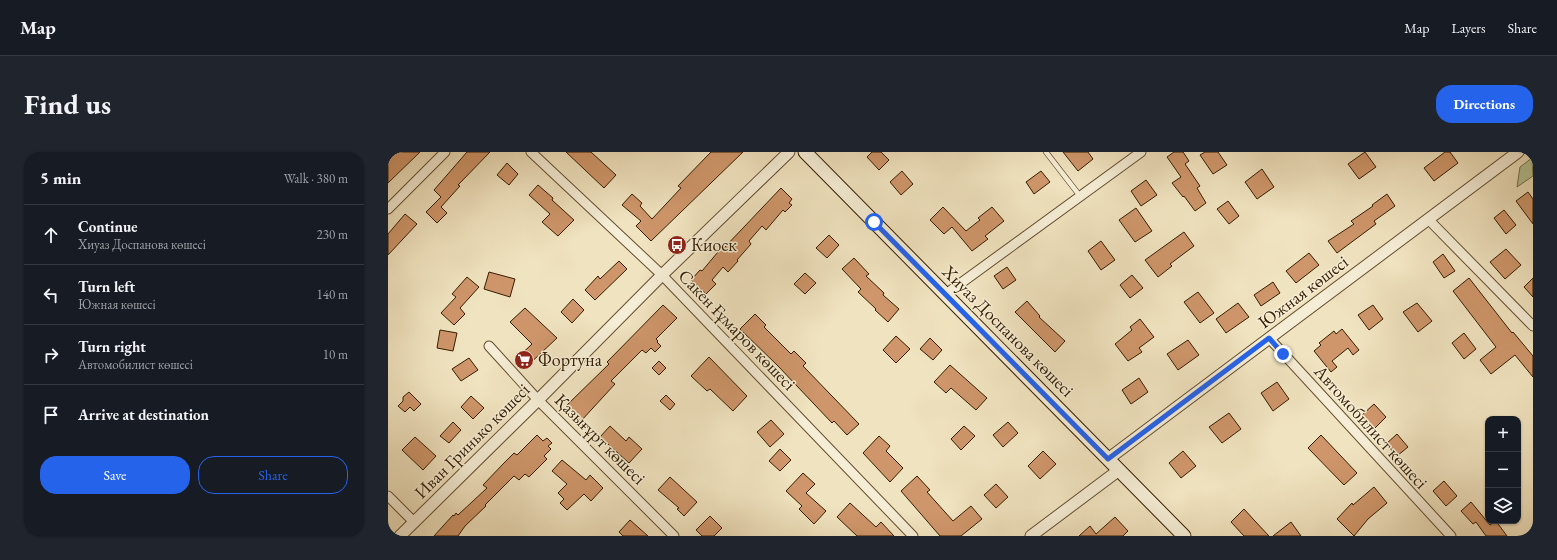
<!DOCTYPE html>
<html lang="en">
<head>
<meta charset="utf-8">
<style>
  body { margin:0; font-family:"EB Garamond",serif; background:#20242c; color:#f1f3f6 }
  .controls { position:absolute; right:12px; bottom:12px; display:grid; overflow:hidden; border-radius:8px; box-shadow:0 1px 3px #0004 }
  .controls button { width:36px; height:36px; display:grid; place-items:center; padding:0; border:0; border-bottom:1px solid #363941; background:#171b24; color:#f1f3f6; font:20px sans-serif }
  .stop { position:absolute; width:12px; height:12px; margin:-9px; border:3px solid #2563eb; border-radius:50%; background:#fff }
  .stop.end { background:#2563eb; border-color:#fff; box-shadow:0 1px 4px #0008 }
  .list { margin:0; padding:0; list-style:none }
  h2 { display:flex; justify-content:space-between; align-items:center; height:52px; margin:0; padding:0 16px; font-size:17px }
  h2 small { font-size:13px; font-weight:400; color:#9ea1a6 }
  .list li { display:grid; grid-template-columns:26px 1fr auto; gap:12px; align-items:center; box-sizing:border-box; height:60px; padding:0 16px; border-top:1px solid #363941 }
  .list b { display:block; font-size:15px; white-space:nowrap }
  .list p { margin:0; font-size:13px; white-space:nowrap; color:#9ea1a6 }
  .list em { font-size:13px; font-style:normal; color:#9ea1a6 }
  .actions { display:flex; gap:8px; padding:12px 16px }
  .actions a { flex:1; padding:9px 0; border:1px solid #2563eb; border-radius:16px; text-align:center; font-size:14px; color:#2563eb }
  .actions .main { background:#2563eb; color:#fff }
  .icon { flex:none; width:22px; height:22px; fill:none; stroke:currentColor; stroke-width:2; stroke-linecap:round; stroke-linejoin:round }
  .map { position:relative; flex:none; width:1145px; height:384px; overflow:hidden; border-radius:16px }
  header { display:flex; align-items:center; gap:24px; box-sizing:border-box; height:56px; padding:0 20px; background:#171b24; border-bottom:1px solid #363941 }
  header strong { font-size:19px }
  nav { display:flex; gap:22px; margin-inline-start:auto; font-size:14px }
  .intro { display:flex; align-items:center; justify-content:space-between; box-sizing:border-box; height:96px; padding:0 24px }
  h1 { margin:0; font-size:28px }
  .button { padding:10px 18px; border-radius:16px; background:#2563eb; color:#fff; font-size:14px; font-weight:700 }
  main { display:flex; gap:24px; padding:0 24px }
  aside { flex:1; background:#171b24; border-radius:16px; box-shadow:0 1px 3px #0004 }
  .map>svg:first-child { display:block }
  .grass { fill:#b6c495; stroke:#76704a }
  .building { fill:#ce966a; stroke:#351d00 }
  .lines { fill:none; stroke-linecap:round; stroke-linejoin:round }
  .service-casing { stroke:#644e30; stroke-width:6 }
  .minor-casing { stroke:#644e30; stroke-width:11 }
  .tertiary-casing { stroke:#644e30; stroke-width:13 }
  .secondary-casing { stroke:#351d00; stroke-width:15 }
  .service { stroke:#f5edd5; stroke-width:4.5 }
  .minor { stroke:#f5edd5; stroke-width:9 }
  .tertiary { stroke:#f5edd5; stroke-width:11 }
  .secondary { stroke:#f5edd5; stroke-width:13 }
  .route { stroke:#2563eb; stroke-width:5 }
  .labels { text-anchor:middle; stroke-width:3; stroke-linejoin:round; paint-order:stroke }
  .poi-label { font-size:18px; fill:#351d00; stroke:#f5edd5; text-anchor:start }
  .street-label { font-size:18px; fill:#351d00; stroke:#f5edd5 }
</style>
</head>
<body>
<header>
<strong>Map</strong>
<nav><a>Map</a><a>Layers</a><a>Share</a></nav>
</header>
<div class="intro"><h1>Find us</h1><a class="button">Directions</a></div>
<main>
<aside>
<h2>5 min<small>Walk · 380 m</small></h2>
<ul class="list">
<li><svg class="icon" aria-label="ahead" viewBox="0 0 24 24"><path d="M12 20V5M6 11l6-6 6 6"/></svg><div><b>Continue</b><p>Хиуаз Доспанова көшесі</p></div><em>230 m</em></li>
<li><svg class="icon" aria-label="left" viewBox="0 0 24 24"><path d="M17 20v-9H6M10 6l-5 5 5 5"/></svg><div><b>Turn left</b><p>Южная көшесі</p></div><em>140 m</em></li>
<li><svg class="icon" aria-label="right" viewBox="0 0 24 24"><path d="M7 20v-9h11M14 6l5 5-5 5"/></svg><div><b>Turn right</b><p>Автомобилист көшесі</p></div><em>10 m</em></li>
<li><svg class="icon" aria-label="arrive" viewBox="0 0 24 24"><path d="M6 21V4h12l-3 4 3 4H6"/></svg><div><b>Arrive at destination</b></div></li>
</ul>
<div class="actions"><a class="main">Save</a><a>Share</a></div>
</aside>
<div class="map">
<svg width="1145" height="384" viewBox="0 0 1145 384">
  <rect width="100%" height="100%" fill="#f0e3bf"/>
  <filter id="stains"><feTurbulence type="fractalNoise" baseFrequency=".005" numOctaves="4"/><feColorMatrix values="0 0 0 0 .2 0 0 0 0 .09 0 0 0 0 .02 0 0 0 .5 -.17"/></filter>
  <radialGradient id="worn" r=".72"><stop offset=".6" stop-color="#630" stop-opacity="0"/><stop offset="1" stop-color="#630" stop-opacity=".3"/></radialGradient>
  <path class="grass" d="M1144 6 1145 24 1129 35 1132 15Z"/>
  <path class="building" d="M8 0H32L0 31V8Z
    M79 0H102L70 33 72 34 53 55 59 61 49 71 38 60 53 45 46 38Z
    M178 0H203L228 23 216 36Z
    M323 0H355L263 89 248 74 253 69 234 53 244 42 254 51 252 54 264 67 293 36 290 34Z
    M484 0H493L501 8 491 18 479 5Z
    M675 0H700L705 7 690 19Z
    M786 0H795L801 9 797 12 812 34 809 36 818 51 807 59 796 44 795 45 784 31 793 25 779 5Z
    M817 0H830L839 13 825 22 812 3Z
    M977 0 988 15 971 27 960 12Z
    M1057 0H1062L1070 11 1046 29 1036 16Z
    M119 11 130 22 121 33 109 23Z
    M874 17 886 35 869 47 857 30Z
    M514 19 525 32 513 43 502 30Z
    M653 19 662 30 646 42 638 30Z
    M758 28 769 43 753 54 743 39Z
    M150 33 165 46 164 48 186 68 170 84 154 70 162 62 141 43Z
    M393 36 404 47 401 51 404 53 397 60 395 58 378 78 374 74 361 89 363 92 349 108 350 109 340 120 335 115 324 128 328 132 318 142 303 128 312 118 314 119 335 94 336 96Z
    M1140 40 1145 47V72L1128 49Z
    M999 42 1007 54 986 69 988 72 949 101 940 89 966 72 963 69 985 54 984 53Z
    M840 49 851 64 841 72 829 57Z
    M555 55 578 79 592 68 590 66 604 55 616 69 597 84 600 87 584 99 564 75 556 82 542 68Z
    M748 56 764 79 747 90 731 68Z
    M1116 58 1128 73 1118 82 1106 66Z
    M17 62 29 72 0 103V82Z
    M796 80 806 94 782 112 784 114 770 125 757 108Z
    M441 83 451 93 439 106 428 96Z
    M713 89 727 108 713 118 700 99Z
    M1118 97 1133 113 1117 127 1102 110Z
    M921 101 931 113 908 131 898 119Z
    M1055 102 1067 119 1056 126 1045 110Z
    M466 106 481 122 478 124 496 141 495 143 511 157 500 170 487 158 488 157 470 140 473 137 454 117Z
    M231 109 239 117 207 148 197 138 210 124 212 127Z
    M619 115 628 128 615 137 606 124Z
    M101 120 127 127 122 145 96 137Z
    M417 121 428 131 417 142 406 132Z
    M744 123 755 136 742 146 732 133Z
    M79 125 91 135 72 156 77 162 66 173 53 161 68 145 64 142Z
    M1081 126 1124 181 1125 180 1145 204V225L1127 203 1103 222 1092 208 1108 195 1065 139Z
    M1145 126V145L1136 135Z
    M885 130 892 141 873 154 866 143Z
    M810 140 826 161 812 171 796 150Z
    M185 147 196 158 184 171 173 160Z
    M639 149 652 164 651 165 677 189 667 200 627 160Z
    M850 151 861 165 838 181 828 167Z
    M1029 151 1044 169 1030 180 1015 160Z
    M275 153 289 166 268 187 270 189 269 190 273 194 267 200 263 196 258 201 254 198 223 229 227 232 193 269 178 254 221 212 219 210Z
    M985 153 995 167 981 178 970 163Z
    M137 156 169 186 136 217 127 208 144 192 122 170Z
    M367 162 378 173 376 175 403 202 406 199 418 211 415 214 471 272 459 283 446 269 444 271 390 214 352 177Z
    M752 167 766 185 751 196 754 200 740 209 727 192 744 178 742 175Z
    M954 177 971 198 965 203 960 196 944 209 949 215 943 220 926 199 933 193 931 191 946 179 948 182Z
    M52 178 69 181 65 199 49 196Z
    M1076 181 1088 197 1076 207 1064 191Z
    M508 184 522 197 508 211 495 198Z
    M542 186 554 198 545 208 532 197Z
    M800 188 811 203 790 218 779 202Z
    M321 205 359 244 345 259 322 237 319 239 303 224Z
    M81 206 90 218 73 229 64 217Z
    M271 209 278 216 271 223 264 216Z
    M562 213 599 246 588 258 563 236 558 241 546 230Z
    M751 226 760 240 743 252 734 238Z
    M889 230 901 247 885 259 873 241Z
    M21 240 33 252 26 259 22 255 17 260 10 254 15 249V245Z
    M278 243 287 252 282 258 272 249Z
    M83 244 96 256 85 267 73 255Z
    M986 252 998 265 985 278 973 264Z
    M841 261 853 277 834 291 821 275Z
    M383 268 396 282 382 295 369 280Z
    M65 270 73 278 61 291 52 284Z
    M620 270 630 281 615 295 605 283Z
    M222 274 238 289 241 285 254 297 241 311 212 285Z
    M576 274 587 284 573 298 563 287Z
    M1009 282 1020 295 1009 304 998 292Z
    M149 283 155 289 159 286 164 291 160 294 163 297 156 304 159 307 141 325 137 322 131 328 126 324 97 353 98 354 77 374 70 384H46L65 363 66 364 68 361 70 363 99 336 95 333 115 312 126 301 129 303Z
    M933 283 969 321 956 333 920 296Z
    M491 284 502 294 498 299 515 316 502 330 475 301Z
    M27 285 48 304 35 318 14 298Z
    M392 297 403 308 392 319 381 309Z
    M655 299 668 312 652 327 640 314Z
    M795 299 808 314 793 326 781 311Z
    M174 308 198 328 202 323 215 336 203 349 196 342 179 358 172 351 176 347 170 341 179 332 164 319Z
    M415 321 427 332 418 341 438 359 426 372 411 357 414 354 398 339Z
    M529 324 542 338 539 340 565 369 583 354 594 367 573 384H552L513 339Z
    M282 325 309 350 296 364 289 357 291 356 270 338Z
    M1056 329 1069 344 1058 354 1045 339Z
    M608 332 620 345 608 356 596 343Z
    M986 335 999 351 980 367 966 384 949 367 964 351 965 353Z
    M1083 350 1102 373 1108 369 1119 384H1098L1088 370 1085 372 1073 359Z
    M462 351 488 375 493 370 506 384H469L449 365Z
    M856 357 866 368 881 384H856L843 370Z
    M322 364 334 376 326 384H314L308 378Z
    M727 365 740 379 735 384H691L702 374 708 382Z
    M242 368 260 384H235L231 380Z
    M903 370 913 384H885Z"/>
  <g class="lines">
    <g class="service-casing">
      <path id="service" d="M658 0 692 44"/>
    </g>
    <g class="minor-casing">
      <path id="minor" d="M143 0 274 123 525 384
        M0 57 57 0
        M1040 67 1145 174
        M558 142 753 0
        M881 186 1063 384
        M101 194 150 248 286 384
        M0 344 26 370"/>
    </g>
    <g class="tertiary-casing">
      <path id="tertiary" d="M720 307 1130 0
        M12 384 150 248 274 123 401 0
        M643 384 731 318"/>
    </g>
    <g class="secondary-casing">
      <path id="secondary" d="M417 0 796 384"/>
    </g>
    <use href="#service" class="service"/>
    <use href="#minor" class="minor"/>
    <use href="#tertiary" class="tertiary"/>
    <use href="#secondary" class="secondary"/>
  </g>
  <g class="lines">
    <path class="route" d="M486 70 720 307 881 186 895 202"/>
  </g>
  <defs>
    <g id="bus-disc" transform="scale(1)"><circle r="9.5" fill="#8f2418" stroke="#f5edd5"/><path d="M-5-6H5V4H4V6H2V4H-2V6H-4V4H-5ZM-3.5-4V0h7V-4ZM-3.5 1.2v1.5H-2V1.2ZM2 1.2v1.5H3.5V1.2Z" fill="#fff"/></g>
    <g id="supermarket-disc" transform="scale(1)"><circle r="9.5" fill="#8f2418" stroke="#f5edd5"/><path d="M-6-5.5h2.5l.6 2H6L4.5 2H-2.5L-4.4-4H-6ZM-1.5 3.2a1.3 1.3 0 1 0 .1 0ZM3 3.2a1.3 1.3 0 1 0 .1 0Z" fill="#fff"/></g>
  </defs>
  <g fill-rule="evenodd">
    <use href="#bus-disc" x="289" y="93"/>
    <use href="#supermarket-disc" x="136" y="208"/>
  </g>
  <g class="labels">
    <g class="poi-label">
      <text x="303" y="99">Киоск</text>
      <text x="150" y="214">Фортуна</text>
    </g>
    <g class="street-label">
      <text transform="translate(915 140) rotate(-37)" y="6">Южная көшесі</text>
      <text transform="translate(349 178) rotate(46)" y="6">Сакен Ғұмаров көшесі</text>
      <text transform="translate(620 179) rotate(45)" y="6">Хиуаз Доспанова көшесі</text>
      <text transform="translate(983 275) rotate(48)" y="6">Автомобилист көшесі</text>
      <text transform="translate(212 287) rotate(45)" y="6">Қазығұрт көшесі</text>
      <text transform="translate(84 289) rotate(-45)" y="6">Иван Гринько көшесі</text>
    </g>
  </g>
  <rect width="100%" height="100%" filter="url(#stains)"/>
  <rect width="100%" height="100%" fill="url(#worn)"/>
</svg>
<div class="controls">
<button>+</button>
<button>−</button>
<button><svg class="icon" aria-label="layers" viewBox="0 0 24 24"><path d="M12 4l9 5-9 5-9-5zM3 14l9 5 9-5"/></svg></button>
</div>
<div class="stop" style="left:486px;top:70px"></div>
<div class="stop end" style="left:895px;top:202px"></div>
</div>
</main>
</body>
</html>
